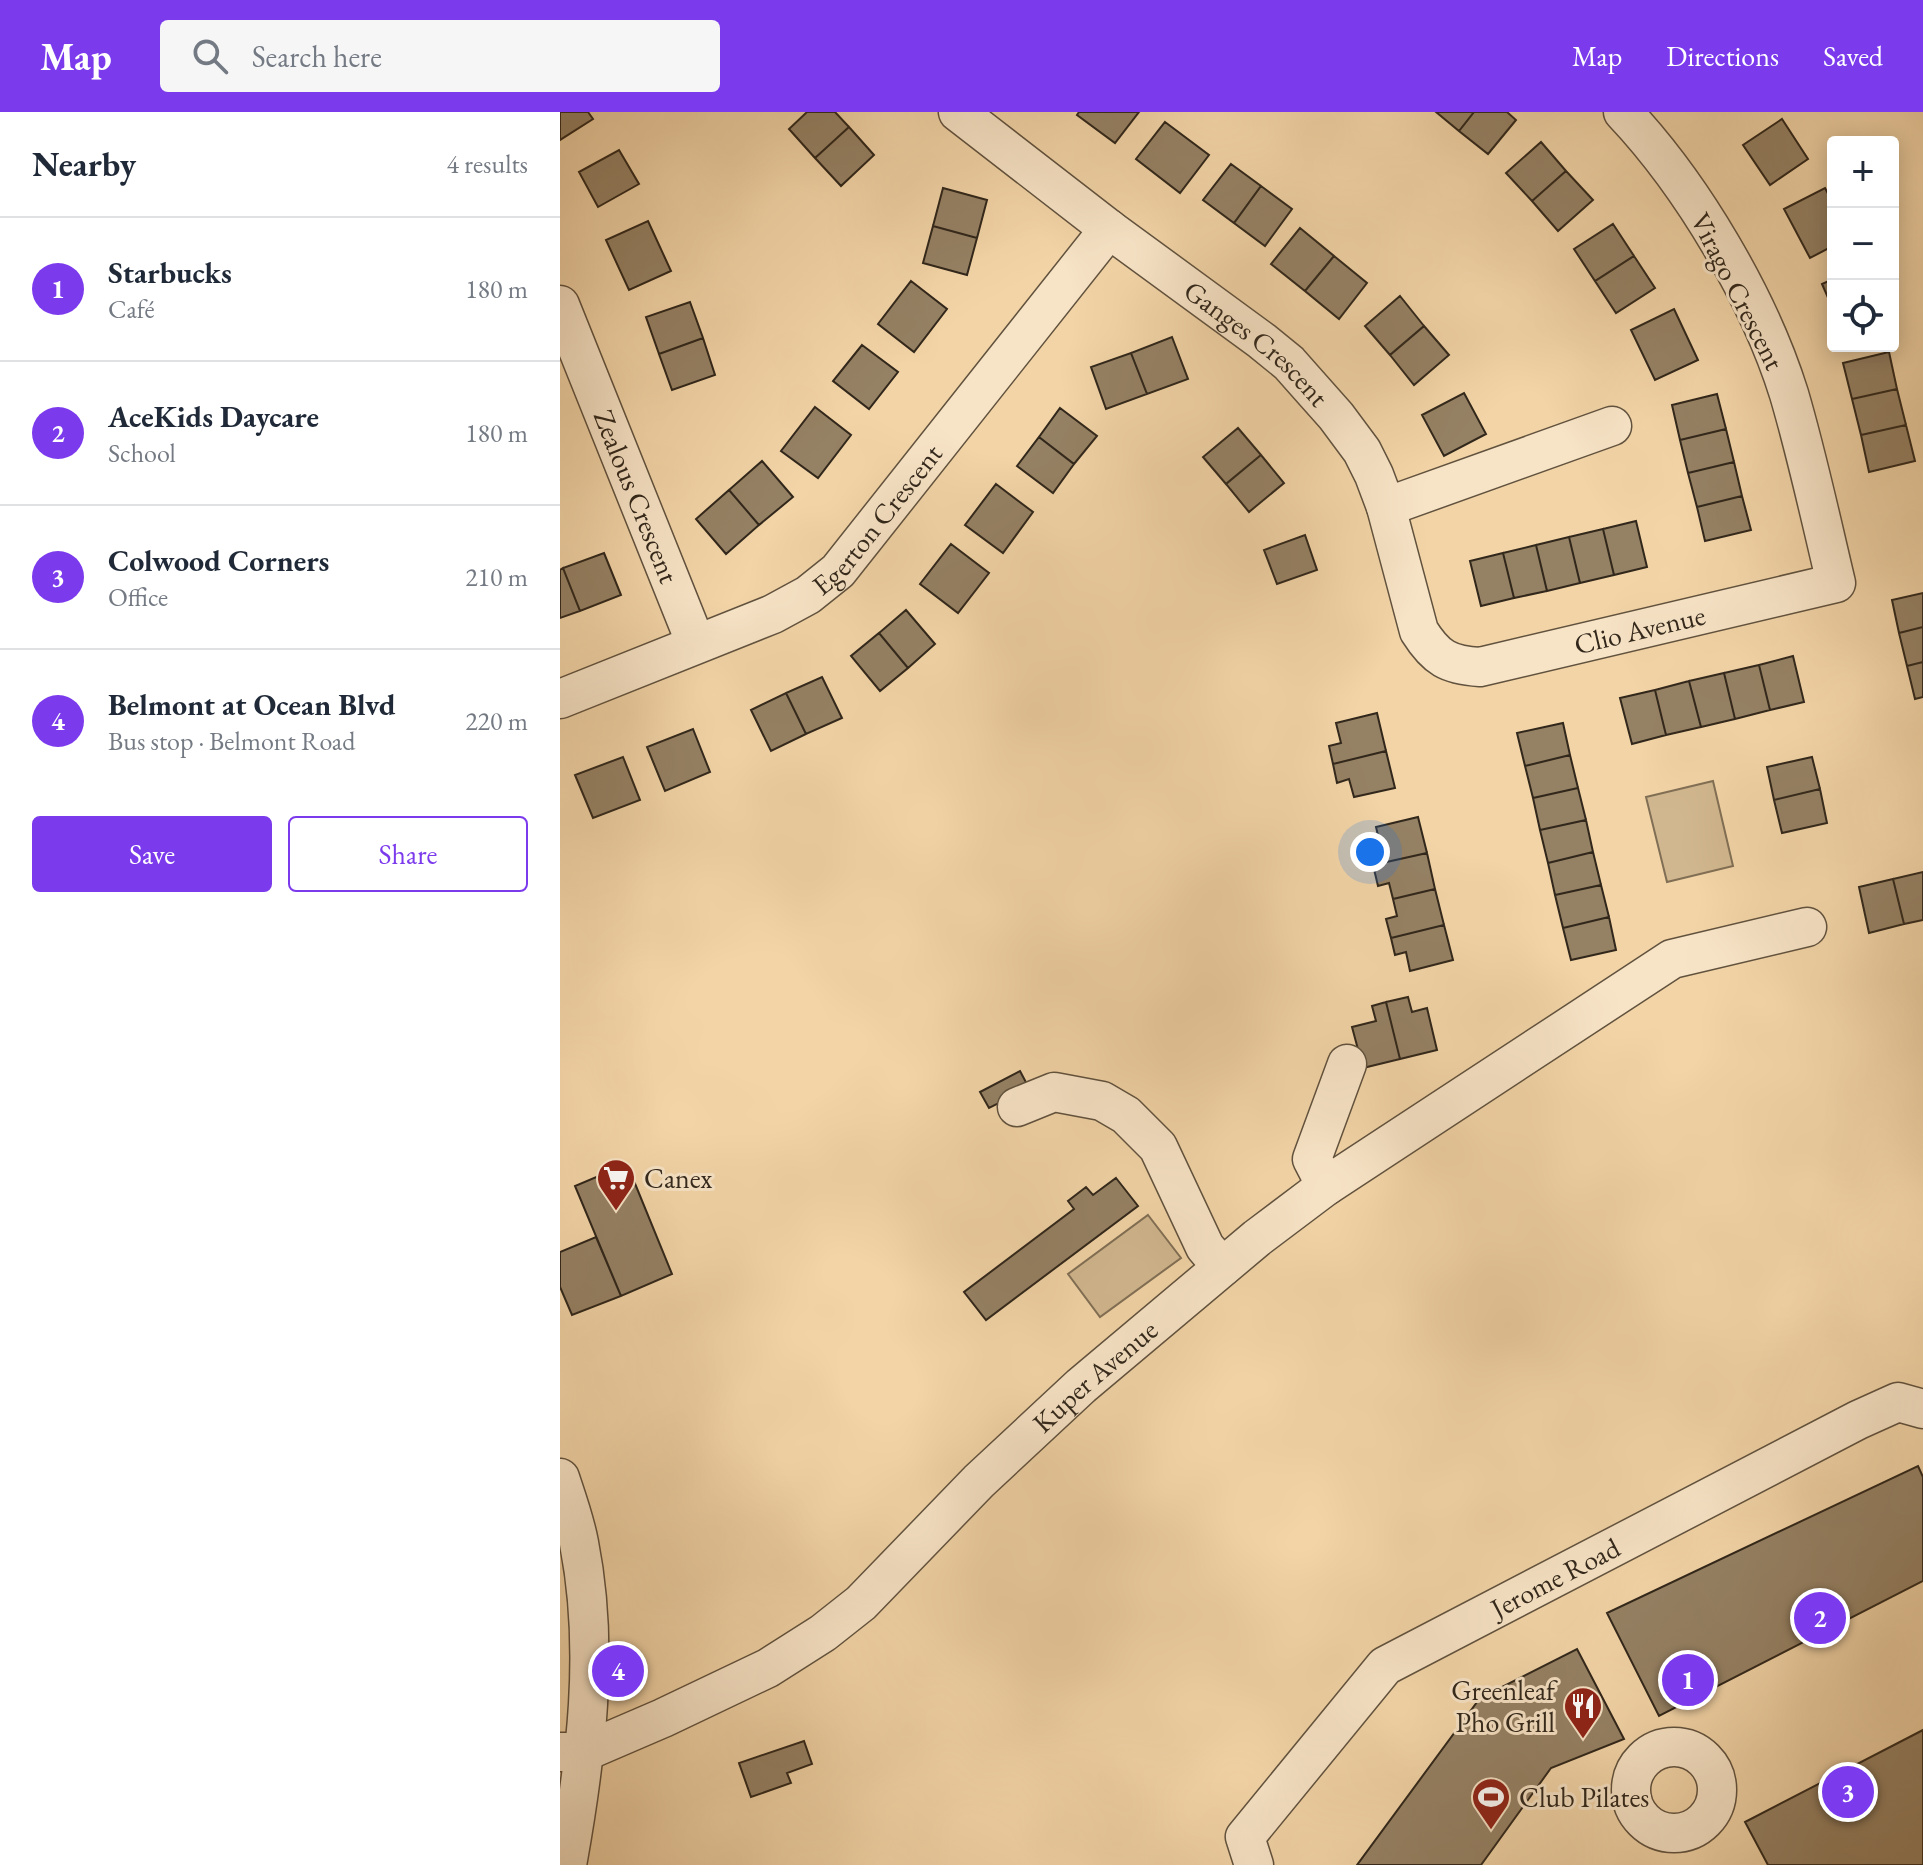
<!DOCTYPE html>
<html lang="en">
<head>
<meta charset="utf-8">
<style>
  body { margin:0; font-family:"EB Garamond",serif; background:#f6f6f7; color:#1f2937 }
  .controls { position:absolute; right:24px; top:24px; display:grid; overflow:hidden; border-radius:8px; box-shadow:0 4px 20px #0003 }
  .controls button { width:72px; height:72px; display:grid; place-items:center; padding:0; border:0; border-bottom:2px solid #e0e1e3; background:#fff; color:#1f2937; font:40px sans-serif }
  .you { position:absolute; left:810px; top:740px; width:28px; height:28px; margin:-20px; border:6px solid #fff; border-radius:50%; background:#1a73e8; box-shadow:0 0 0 12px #1a73e833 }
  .badge { display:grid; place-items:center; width:52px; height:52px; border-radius:50%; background:#7c3aed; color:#fff; font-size:26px; font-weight:700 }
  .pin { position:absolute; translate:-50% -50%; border:4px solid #fff; box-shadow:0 2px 8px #0006 }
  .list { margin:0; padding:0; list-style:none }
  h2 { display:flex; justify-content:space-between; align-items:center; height:104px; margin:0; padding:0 32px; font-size:34px }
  h2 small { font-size:26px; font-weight:400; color:#747a83 }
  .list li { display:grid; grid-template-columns:52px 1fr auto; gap:24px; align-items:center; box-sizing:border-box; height:144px; padding:0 32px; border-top:2px solid #e0e1e3 }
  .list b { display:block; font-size:30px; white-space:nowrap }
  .list p { margin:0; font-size:26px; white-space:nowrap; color:#747a83 }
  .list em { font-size:26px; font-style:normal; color:#747a83 }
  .actions { display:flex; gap:16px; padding:24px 32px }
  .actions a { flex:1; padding:18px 0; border:2px solid #7c3aed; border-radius:8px; text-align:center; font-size:28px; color:#7c3aed }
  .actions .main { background:#7c3aed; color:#fff }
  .icon { flex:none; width:44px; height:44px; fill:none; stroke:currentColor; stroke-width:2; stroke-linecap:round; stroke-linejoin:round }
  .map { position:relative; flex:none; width:1363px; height:1753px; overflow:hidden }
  header { display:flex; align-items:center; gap:48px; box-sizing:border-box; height:112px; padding:0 40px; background:#7c3aed; color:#fff }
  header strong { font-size:38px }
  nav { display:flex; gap:44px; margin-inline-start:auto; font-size:28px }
  .search { width:560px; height:72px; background:#f6f6f7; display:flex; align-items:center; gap:20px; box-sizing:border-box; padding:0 28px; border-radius:8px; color:#747a83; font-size:30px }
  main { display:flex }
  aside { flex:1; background:#fff }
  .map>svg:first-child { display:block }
  .green { fill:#d1b78f; stroke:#816f55; stroke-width:2 }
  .building { fill:#958164; stroke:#31271b; stroke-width:2 }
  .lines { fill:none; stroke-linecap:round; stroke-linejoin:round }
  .minor-casing { stroke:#61523e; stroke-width:41 }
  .minor { stroke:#f7e3c6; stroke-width:38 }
  .labels { text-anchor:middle; stroke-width:6; stroke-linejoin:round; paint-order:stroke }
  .street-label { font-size:28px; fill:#31271b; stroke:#f7e3c6 }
  .poi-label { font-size:28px; fill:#31271b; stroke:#f7e3c6; text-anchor:start }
</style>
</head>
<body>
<header>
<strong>Map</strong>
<div class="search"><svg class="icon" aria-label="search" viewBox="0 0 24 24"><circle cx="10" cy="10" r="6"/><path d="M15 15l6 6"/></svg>Search here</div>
<nav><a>Map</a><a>Directions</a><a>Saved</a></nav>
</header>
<main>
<aside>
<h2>Nearby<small>4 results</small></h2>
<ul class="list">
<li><span class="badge">1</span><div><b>Starbucks</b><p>Café</p></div><em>180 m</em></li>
<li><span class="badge">2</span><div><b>AceKids Daycare</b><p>School</p></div><em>180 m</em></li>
<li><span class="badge">3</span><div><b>Colwood Corners</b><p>Office</p></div><em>210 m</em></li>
<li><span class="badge">4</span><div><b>Belmont at Ocean Blvd</b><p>Bus stop · Belmont Road</p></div><em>220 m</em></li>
</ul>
<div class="actions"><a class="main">Save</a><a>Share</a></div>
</aside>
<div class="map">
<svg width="1363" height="1753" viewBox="0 0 1363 1753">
  <rect width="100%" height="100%" fill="#f2d4a7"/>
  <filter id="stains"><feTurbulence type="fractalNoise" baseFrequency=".0025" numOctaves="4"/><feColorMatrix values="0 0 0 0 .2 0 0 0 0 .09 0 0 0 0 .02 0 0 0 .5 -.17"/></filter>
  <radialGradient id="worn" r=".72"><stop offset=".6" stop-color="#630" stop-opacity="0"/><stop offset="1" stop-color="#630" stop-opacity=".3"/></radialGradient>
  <path class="green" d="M1153 669 1173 754 1107 770 1086 685Z
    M588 1103 621 1146 540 1205 508 1162Z"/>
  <path class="building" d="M0 0H28L33 7 0 28Z
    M247 0H275L289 15 255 46 229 17Z
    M519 0H579L555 31 517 3Z
    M876 0H914L899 19Z
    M914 0H947L956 8 928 42 899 19Z
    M1222 7 1248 47 1210 73 1183 33Z
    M605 10 649 43 620 81 576 47Z
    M289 15 314 43 281 74 255 46Z
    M981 30 1006 59 972 89 946 61Z
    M59 38 79 72 38 95 19 60Z
    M671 52 701 74 674 111 643 88Z
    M1006 59 1033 88 998 119 972 89Z
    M701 74 732 97 705 134 674 111Z
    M383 76 427 88 417 126 373 114Z
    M1265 76 1273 91V134L1250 146 1224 97Z
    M88 109 111 159 69 178 46 128Z
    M1053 112 1074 144 1035 169 1014 137Z
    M373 114 417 126 407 163 363 151Z
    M740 116 774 144 745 179 711 152Z
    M774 144 807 171 779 207 745 179Z
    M1074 144 1095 176 1056 201 1035 169Z
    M1273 167V197L1262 172Z
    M351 169 387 197 354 240 318 212Z
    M840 184 864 214 830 243 805 214Z
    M130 190 143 226 99 242 86 205Z
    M1114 197 1138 248 1095 268 1071 218Z
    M864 214 889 243 854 273 830 243Z
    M612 225 628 267 587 282 571 241Z
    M143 226 155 263 112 278 99 242Z
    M302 233 338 260 309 297 273 269Z
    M1329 240 1337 277 1292 287 1283 251Z
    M571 241 587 282 546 297 531 255Z
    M1337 277 1346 313 1301 323 1292 287Z
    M904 281 926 322 884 344 862 303Z
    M1157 282 1166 317 1120 328 1112 293Z
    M255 295 291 323 258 366 221 339Z
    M500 296 537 324 514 352 479 325Z
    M1346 313 1355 349 1309 360 1301 323Z
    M678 316 701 343 666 372 643 345Z
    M1166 317 1174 350 1128 361 1120 328Z
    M479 325 514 352 493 381 457 354Z
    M701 343 724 371 689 400 666 372Z
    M202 349 233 385 199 413 169 378Z
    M1174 350 1182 384 1137 395 1128 361Z
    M436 372 473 400 443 441 405 413Z
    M169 378 199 413 166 442 136 407Z
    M1182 384 1191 418 1145 429 1137 395Z
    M1076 409 1087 455 1054 463 1043 417Z
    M1043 417 1054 463 1020 471 1009 425Z
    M745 423 757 458 717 472 704 438Z
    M1009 425 1020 471 987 479 976 433Z
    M391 432 429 461 398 501 360 472Z
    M976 433 987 479 954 486 943 441Z
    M44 441 61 483 20 499 3 456Z
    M943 441 954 486 921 494 910 449Z
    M3 456 20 499 0 506V458Z
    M1363 481V515L1339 521 1332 488Z
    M346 498 375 532 348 556 319 521Z
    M1363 515V550L1347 554 1339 521Z
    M319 521 348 556 320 579 291 544Z
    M1233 544 1244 590 1210 598 1199 553Z
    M1363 550V585L1355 587 1347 554Z
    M1199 553 1210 598 1175 607 1164 561Z
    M1164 561 1175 607 1141 615 1129 569Z
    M262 565 282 606 246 622 226 581Z
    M1129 569 1141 615 1106 623 1095 578Z
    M1095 578 1106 623 1072 632 1060 586Z
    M226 581 246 622 211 639 191 598Z
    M817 601 826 639 773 652 769 634 781 631 776 611Z
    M1003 611 1010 643 965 654 957 621Z
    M133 617 150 660 105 679 87 635Z
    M826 639 835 676 794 685 789 667 777 671 773 652Z
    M1010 643 1018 676 973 686 965 654Z
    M63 645 80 688 33 706 15 663Z
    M1252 645 1260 677 1214 688 1207 655Z
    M1018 676 1026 708 980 718 973 686Z
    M1260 677 1267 711 1222 721 1214 688Z
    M858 705 867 741 813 753 810 738 821 736 816 715Z
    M1026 708 1033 740 988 751 980 718Z
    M1033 740 1041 773 995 783 988 751Z
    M867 741 875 777 833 787 829 771 818 774 813 753Z
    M1363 760V808L1344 812 1333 767Z
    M1333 767 1344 812 1309 821 1299 775Z
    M1041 773 1049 805 1003 816 995 783Z
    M875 777 884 813 831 826 826 807 837 804 833 787Z
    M1049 805 1056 838 1011 848 1003 816Z
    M884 813 893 848 850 859 846 840 835 843 831 826Z
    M848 885 852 900 867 896 877 938 840 947 826 890Z
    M826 890 840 947 803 956 792 915 816 909 812 894Z
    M460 959 469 976 429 996 420 980Z
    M67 1052 112 1162 61 1184 15 1074Z
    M556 1066 578 1094 426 1208 404 1180 514 1097 508 1089 526 1075 533 1083Z
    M36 1125 61 1184 12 1203 0 1175V1140Z
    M1358 1354 1363 1365V1469L1099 1604 1047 1501Z
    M1017 1537 1064 1627 991 1656 921 1753H797L920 1586Z
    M1363 1618V1753H1208L1185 1710Z
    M244 1629 252 1652 227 1661 231 1671 191 1685 179 1651Z"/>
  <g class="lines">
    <g class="minor-casing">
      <g id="minor">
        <path id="s1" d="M398 0 549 117 702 229 729 251 752 277 776 304 802 339 814 363 826 395 859 519C876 546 888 553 920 555L1276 471C1261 408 1247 343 1229 282 1199 186 1132 73 1063 0"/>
        <path id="s2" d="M0 193 136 532"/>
        <path d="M826 395 1052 314"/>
        <path id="s3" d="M0 587 213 502 248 483 278 459 549 117"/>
        <path d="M457 995 494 980 542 989 566 1003 598 1035 645 1135 662 1155"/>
        <path d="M766 1074 752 1047 787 952"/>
        <path d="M0 1366C7 1387 15 1409 19 1431 40 1537 26 1648 7 1753"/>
        <circle cx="1114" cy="1678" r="43"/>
        <path id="s4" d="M0 1640H24L103 1606 208 1556 263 1521 301 1491 419 1369 521 1274 697 1126 766 1074 1112 847 1247 815"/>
        <path id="s5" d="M694 1753 685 1725 825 1554 1298 1308 1338 1290 1363 1297"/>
      </g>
    </g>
    <use href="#minor" class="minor"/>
  </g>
  <defs>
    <g id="supermarket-pin" transform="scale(2)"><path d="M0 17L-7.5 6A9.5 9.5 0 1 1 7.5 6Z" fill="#8f2418" stroke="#f7e3c6"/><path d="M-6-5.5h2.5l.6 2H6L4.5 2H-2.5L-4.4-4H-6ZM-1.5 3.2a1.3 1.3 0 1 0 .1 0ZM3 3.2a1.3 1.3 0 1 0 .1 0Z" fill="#fff"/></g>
    <g id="restaurant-pin" transform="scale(2)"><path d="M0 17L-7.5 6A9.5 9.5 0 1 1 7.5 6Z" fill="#8f2418" stroke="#f7e3c6"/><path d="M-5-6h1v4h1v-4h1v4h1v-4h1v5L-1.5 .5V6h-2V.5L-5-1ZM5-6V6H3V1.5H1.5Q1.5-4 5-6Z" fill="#fff"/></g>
    <g id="stadium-pin" transform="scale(2)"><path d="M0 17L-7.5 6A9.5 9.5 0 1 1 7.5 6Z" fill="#8f2418" stroke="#f7e3c6"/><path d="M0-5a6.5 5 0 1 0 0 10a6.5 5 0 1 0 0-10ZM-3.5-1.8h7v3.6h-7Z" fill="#fff"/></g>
  </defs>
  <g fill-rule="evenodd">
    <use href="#supermarket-pin" x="56" y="1066"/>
    <use href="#restaurant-pin" x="1023" y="1594"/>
    <use href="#stadium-pin" x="931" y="1685"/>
  </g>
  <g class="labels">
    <g class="street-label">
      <text transform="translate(1178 179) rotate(63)" y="10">Virago Crescent</text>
      <text dy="10" stroke="none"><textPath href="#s1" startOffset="378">Ganges Crescent</textPath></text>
      <text dy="10" stroke="none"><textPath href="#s2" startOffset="206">Zealous Crescent</textPath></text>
      <text dy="10" stroke="none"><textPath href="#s3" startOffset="372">Egerton Crescent</textPath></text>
      <text dy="10" stroke="none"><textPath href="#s1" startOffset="958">Clio Avenue</textPath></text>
      <text dy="10" stroke="none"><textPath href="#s4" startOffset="666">Kuper Avenue</textPath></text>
      <text dy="10" stroke="none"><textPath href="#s5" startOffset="442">Jerome Road</textPath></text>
    </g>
    <g class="poi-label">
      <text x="84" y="1076">Canex</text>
      <text x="995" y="1588" text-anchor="end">Greenleaf<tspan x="995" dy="32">Pho Grill</tspan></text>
      <text x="959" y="1695">Club Pilates</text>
    </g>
  </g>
  <rect width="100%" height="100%" filter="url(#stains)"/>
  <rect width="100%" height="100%" fill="url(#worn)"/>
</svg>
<div class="controls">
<button>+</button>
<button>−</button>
<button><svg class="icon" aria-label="locate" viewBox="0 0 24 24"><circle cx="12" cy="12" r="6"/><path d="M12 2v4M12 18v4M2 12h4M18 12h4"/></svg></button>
</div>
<div class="you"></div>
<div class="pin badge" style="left:1128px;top:1568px">1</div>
<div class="pin badge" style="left:1260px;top:1506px">2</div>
<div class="pin badge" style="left:1288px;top:1680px">3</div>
<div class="pin badge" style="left:58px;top:1559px">4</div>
</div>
</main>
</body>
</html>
